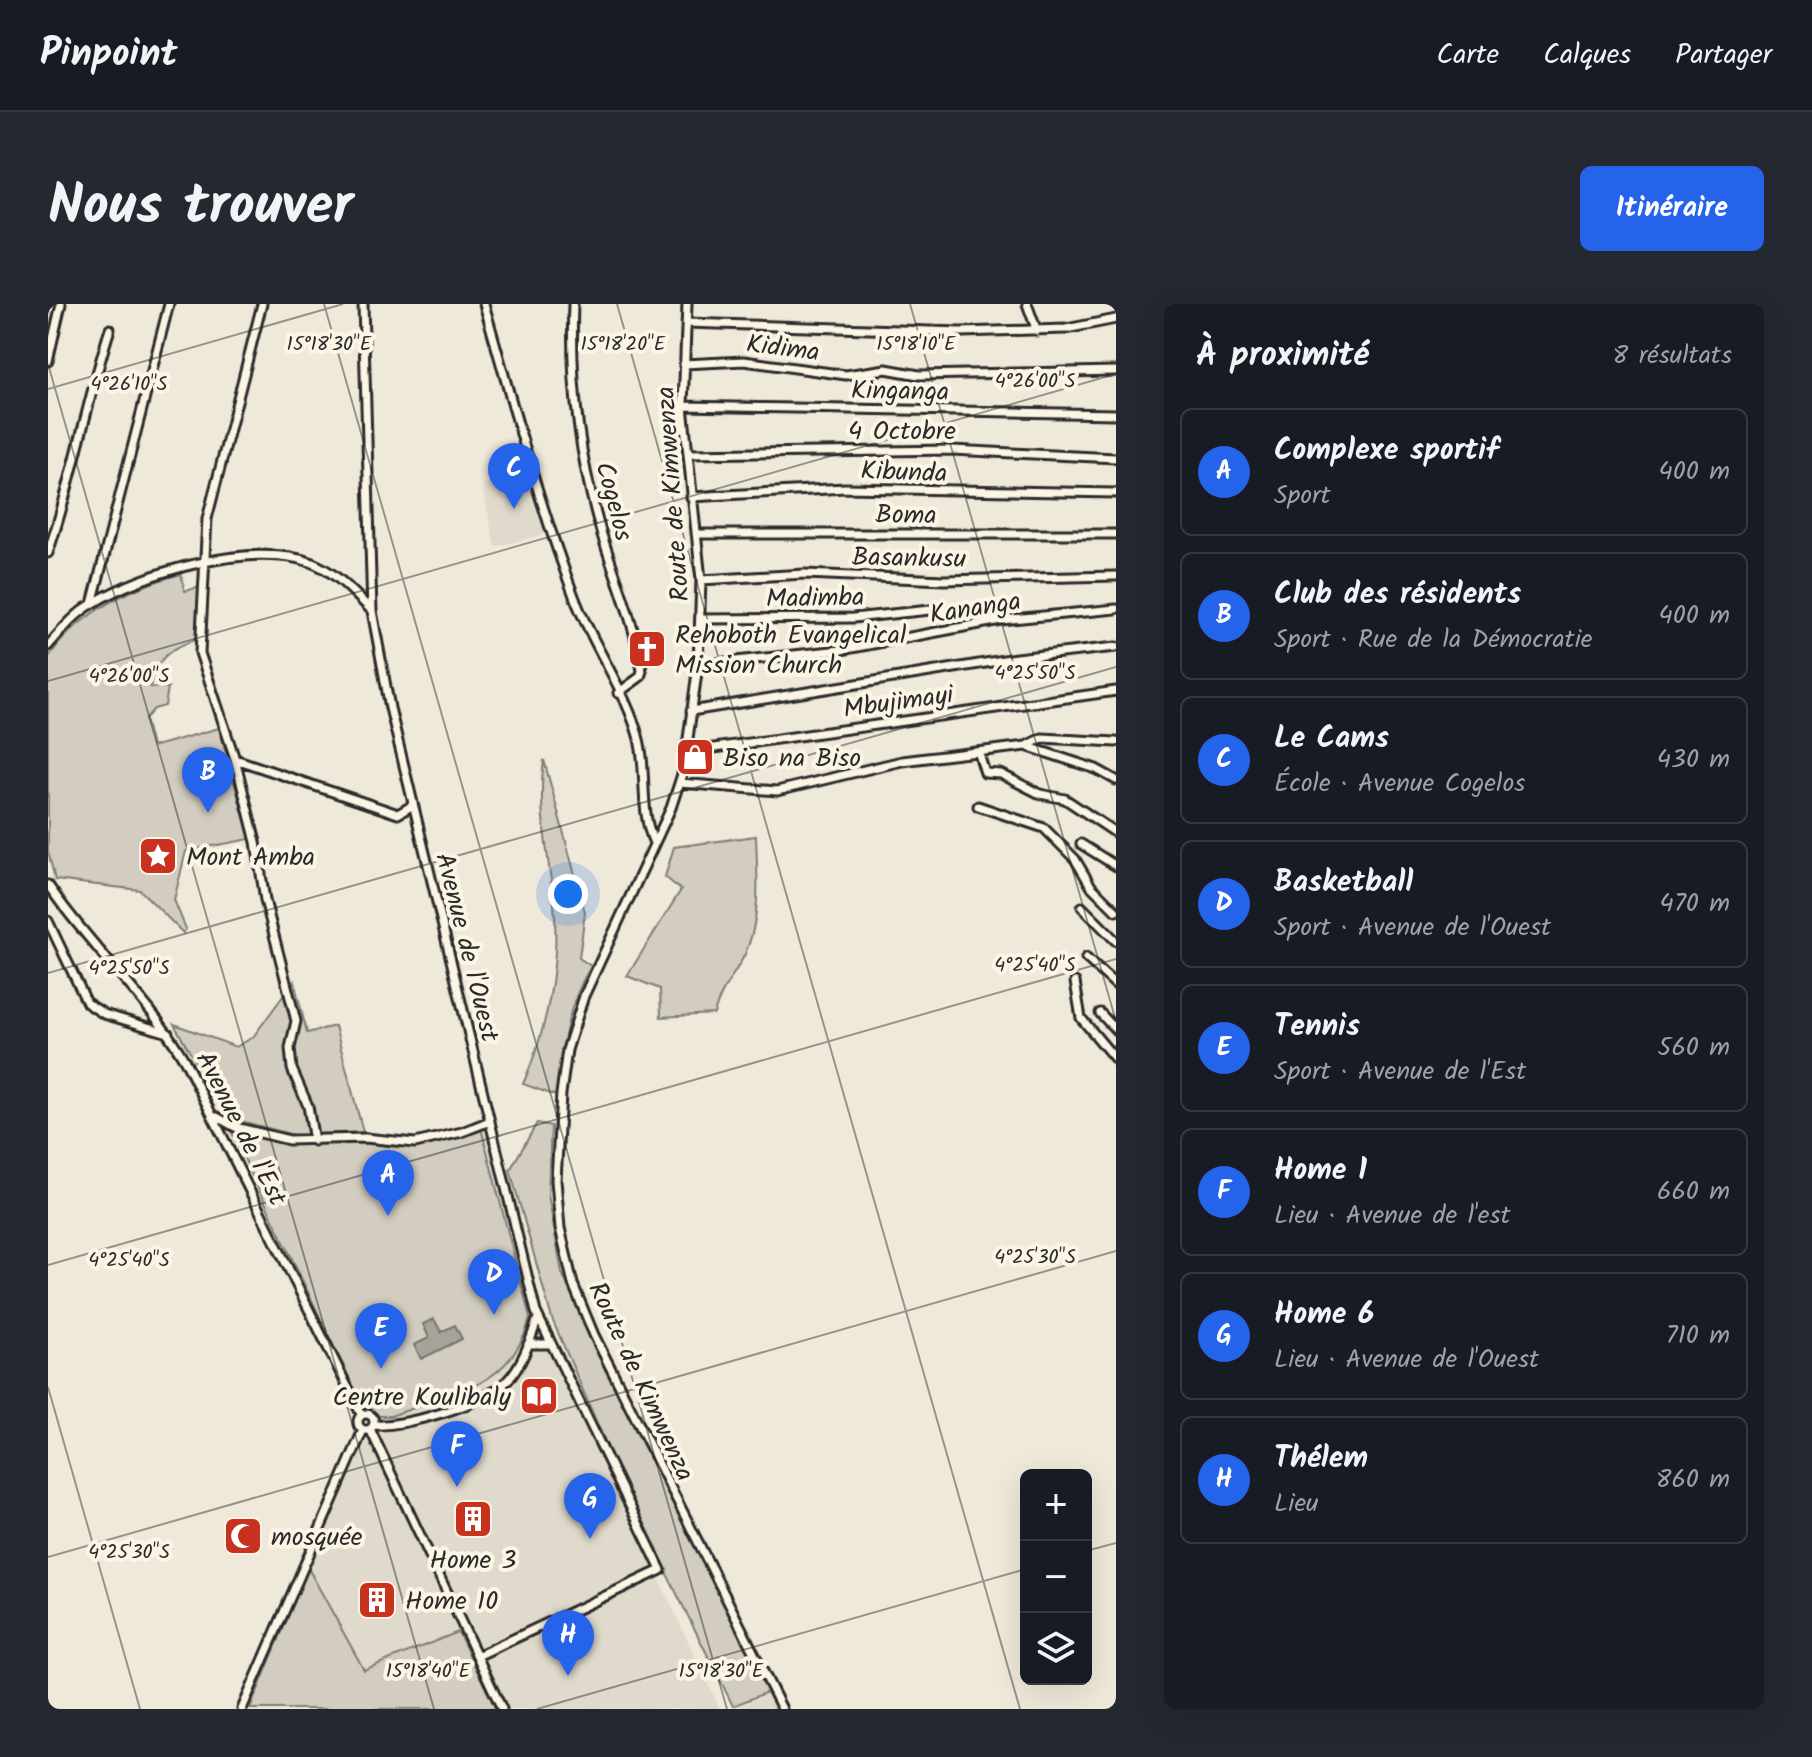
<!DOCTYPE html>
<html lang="fr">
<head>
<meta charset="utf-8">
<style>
  body { margin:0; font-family:Kalam,sans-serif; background:#242831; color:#f1f3f6 }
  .controls { position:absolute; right:24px; bottom:24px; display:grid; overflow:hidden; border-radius:12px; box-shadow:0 8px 32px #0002 }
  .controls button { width:72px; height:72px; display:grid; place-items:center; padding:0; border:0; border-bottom:2px solid #363941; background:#171b24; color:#f1f3f6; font:40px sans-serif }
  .you { position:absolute; left:520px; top:590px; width:28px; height:28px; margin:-20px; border:6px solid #fff; border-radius:50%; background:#1a73e8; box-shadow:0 0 0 12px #1a73e833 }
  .badge { display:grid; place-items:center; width:52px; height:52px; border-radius:50%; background:#2563eb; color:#fff; font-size:26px; font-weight:700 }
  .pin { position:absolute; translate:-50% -66px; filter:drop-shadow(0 2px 4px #0008) }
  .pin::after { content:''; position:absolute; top:42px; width:28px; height:24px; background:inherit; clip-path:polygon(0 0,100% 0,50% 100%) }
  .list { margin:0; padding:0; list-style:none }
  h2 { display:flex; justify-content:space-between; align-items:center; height:104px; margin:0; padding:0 32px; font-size:34px }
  h2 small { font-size:26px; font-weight:400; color:#9ea1a6 }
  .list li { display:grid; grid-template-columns:52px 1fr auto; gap:24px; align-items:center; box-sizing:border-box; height:128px; margin:0 16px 16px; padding:0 16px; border:2px solid #363941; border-radius:12px }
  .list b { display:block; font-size:30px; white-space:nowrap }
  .list p { margin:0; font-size:26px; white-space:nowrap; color:#9ea1a6 }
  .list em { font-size:26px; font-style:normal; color:#9ea1a6 }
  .icon { flex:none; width:44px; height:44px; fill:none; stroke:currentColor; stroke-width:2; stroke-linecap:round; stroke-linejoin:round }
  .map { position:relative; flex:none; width:1068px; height:1405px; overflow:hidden; border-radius:12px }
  header { display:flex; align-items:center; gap:48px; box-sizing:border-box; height:112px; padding:0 40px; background:#171b24; border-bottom:2px solid #363941 }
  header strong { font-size:38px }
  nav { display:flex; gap:44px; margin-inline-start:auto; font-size:28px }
  .intro { display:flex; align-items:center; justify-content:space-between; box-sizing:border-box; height:192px; padding:0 48px }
  h1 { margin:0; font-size:56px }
  .button { padding:20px 36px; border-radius:12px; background:#2563eb; color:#fff; font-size:28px; font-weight:700 }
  main { display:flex; gap:48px; padding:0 48px }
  aside { flex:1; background:#171b24; border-radius:12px; box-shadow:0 8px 32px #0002 }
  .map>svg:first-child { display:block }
  .built { fill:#e0dacc }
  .green { fill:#d2cdc0; stroke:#7e7c76; stroke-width:2 }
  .water { fill:#a6a399; stroke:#75736d; stroke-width:2 }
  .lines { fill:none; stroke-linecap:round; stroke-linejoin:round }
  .minor-casing { stroke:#2b2b2b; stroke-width:13 }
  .minor { stroke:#fcf5e5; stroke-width:7 }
  .ticks { fill:none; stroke:#2b2b2b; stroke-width:2; stroke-opacity:0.45 }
  .labels { text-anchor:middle; stroke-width:8; stroke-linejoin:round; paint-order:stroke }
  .street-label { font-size:26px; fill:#2b2b2b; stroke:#fcf5e5 }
  .poi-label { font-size:26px; fill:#2b2b2b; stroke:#fcf5e5; text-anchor:start }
  .ticks-label { font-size:20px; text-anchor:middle; fill:#2b2b2b; stroke:#fcf5e5; stroke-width:8; stroke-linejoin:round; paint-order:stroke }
</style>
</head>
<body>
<header>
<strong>Pinpoint</strong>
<nav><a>Carte</a><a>Calques</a><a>Partager</a></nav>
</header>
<div class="intro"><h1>Nous trouver</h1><a class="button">Itinéraire</a></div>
<main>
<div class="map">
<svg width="1068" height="1405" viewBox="0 0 1068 1405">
  <rect width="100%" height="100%" fill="#efe9da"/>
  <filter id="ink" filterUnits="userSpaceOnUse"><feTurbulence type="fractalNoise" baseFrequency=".0125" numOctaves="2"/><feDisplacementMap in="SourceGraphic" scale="16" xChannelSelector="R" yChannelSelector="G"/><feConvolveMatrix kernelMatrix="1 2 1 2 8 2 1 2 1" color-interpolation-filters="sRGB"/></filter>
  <g filter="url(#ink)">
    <path class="built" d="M484 173 501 229 447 243 434 181Z
      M441 821 487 1010 672 1405H202L311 1137 325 1126 327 1112 313 1099 299 1072 182 825 224 837 260 841 317 838 365 842Z
      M720 1389 729 1405H687Z"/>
    <path class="green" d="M133 270 137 287 156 282 153 334C125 342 107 354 102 383L120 384 117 402 106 405 97 415 104 443 171 424 202 535 138 547 126 596 138 625 135 629 92 586 7 576 0 547V354C31 308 81 284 133 270Z
      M496 456 537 608 531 654 543 662C518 702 514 746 508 792L475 780C499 726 512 661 506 601 501 551 489 507 496 456Z
      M708 532C709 571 714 612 697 650 686 672 672 686 666 710L613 713 612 685 579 672 633 586 617 573 626 543Z
      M246 677 259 729 287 722 315 828 246 831 178 813 126 720 188 743 205 733Z
      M489 819 503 822 500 890 514 969 575 1102 722 1387 685 1402 585 1202 504 1015 462 866Z
      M433 824 482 1014C464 1084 403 1090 343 1112H327L313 1099 182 825 224 837 260 841 317 838 365 842Z
      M260 1264 316 1366 410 1328 448 1405H202Z"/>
    <path class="water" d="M386 1015 393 1028 407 1021 414 1035 373 1055 366 1041 381 1034 375 1020Z"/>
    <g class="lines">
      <g class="minor-casing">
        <path id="minor" d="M214 0 159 215 152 349 187 455 208 538 217 596 248 717 242 744 244 765 260 802 266 837
          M315 0 324 307 342 404 488 1008 613 1266 429 1352
          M436 0C464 98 490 197 526 292 543 338 573 379 588 425 601 462 590 504 606 539
          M525 0C522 79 531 155 554 231 568 276 587 320 594 367L592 373 570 389
          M639 0 635 102 653 276 650 361 636 464 623 504 536 692 519 746 513 790 508 876 512 924 525 980 546 1031 734 1405
          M979 0 989 27
          M638 19 913 28 1018 25 1068 15
          M0 57 13 0
          M636 60 696 57 798 71 838 65 871 71 1068 67
          M635 102 1068 110
          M640 150 904 146 1068 154
          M643 193 797 184 1068 189
          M648 230H1068
          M0 249C25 176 38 99 62 25
          M653 276 757 270 896 276 1068 272
          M44 300 121 0
          M652 315 805 314 882 306
          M0 342C13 327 27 310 44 300 94 268 205 237 262 258 287 267 305 288 324 307
          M650 361 793 346 953 316 1068 305
          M643 407 968 354 1068 343
          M978 442 1048 465 1068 476
          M638 448 1068 387
          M931 450 937 469 953 470 992 490 1017 495 1068 529
          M187 455 350 510 365 501
          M632 479 729 487 854 457 978 442 994 434 1068 438
          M930 502 996 524 1027 555 1043 582 1068 607
          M1033 540 1068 562
          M0 581C42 643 99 692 137 757L313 1110
          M1034 603 1068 637
          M0 617 39 699 56 710 120 729
          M1038 654 1068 681
          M1027 678 1033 714 1068 756
          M1052 709 1068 726
          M169 813 187 823 241 836 317 834 367 839 414 828 442 817
          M480 1040H502
          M310 1118a8 8 0 1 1 16 0a8 8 0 1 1-16 0Z
          M326 1121C358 1123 437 1100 460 1076 475 1060 483 1034 490 1014
          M322 1125 454 1405
          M194 1405 315 1126"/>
      </g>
      <use href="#minor" class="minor"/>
    </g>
  </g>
  <path class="ticks" d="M276 0 679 1405M569 0 972 1405M862 0 1068 717M0 60 386 1405M0 85 295 0M0 377 1068 70M0 669 1068 363M0 961 1068 655M0 1083 92 1405M1038 1247 1068 1239M0 1253 1068 947M489 1405 978 1265"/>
  <defs>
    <g id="church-square" transform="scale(2)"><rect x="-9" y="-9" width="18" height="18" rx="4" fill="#c8321e" stroke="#fcf5e5"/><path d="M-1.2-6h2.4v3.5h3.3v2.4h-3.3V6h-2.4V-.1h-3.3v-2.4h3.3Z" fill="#fff"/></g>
    <g id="shop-square" transform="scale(2)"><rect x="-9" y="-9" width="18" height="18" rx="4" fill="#c8321e" stroke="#fcf5e5"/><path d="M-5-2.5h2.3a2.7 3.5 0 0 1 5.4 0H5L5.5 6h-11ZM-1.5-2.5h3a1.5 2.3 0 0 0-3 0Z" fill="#fff"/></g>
    <g id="sight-square" transform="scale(2)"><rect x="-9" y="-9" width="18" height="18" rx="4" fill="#c8321e" stroke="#fcf5e5"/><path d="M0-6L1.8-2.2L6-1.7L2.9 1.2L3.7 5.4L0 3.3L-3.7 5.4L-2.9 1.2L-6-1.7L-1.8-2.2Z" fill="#fff"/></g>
    <g id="library-square" transform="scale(2)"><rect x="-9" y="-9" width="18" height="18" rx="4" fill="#c8321e" stroke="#fcf5e5"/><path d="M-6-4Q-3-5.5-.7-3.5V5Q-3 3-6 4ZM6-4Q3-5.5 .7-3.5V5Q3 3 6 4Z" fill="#fff"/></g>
    <g id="building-square" transform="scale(2)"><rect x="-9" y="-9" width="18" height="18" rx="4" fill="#c8321e" stroke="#fcf5e5"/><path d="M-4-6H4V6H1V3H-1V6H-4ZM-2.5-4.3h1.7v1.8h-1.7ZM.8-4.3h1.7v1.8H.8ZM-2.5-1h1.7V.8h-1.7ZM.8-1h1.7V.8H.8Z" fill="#fff"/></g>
    <g id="mosque-square" transform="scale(2)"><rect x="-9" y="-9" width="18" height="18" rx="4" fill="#c8321e" stroke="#fcf5e5"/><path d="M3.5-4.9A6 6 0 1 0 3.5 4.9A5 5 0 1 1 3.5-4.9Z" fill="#fff"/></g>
  </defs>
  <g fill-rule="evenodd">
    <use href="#church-square" x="599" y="345"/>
    <use href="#shop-square" x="647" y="453"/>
    <use href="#sight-square" x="110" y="552"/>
    <use href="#library-square" x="491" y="1092"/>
    <use href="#building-square" x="425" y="1215"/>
    <use href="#mosque-square" x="195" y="1232"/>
    <use href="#building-square" x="329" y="1296"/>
  </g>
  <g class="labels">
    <g class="street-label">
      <text transform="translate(735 43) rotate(7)" y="9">Kidima</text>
      <text transform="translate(852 86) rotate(1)" y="9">Kinganga</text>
      <text x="854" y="135">4 Octobre</text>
      <text transform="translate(856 167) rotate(2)" y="9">Kibunda</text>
      <text transform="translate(624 190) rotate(-94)" y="9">Route de Kimwenza</text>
      <text transform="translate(567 197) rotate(75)" y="9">Cogelos</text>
      <text transform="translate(858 210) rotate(1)" y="9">Boma</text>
      <text transform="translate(861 253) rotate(1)" y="9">Basankusu</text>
      <text transform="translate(767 293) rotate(-1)" y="9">Madimba</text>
      <text transform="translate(927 303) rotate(-9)" y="9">Kananga</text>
      <text transform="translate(850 397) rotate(-8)" y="9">Mbujimayi</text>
      <text transform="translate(420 643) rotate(76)" y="9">Avenue de l'Ouest</text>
      <text transform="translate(194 824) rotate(63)" y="9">Avenue de l'Est</text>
      <text transform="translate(594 1077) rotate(65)" y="9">Route de Kimwenza</text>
    </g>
    <g class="poi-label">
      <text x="627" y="339">Rehoboth Evangelical<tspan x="627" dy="30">Mission Church</tspan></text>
      <text x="675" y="462">Biso na Biso</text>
      <text x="138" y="561">Mont Amba</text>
      <text x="463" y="1101" text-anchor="end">Centre Koulibaly</text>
      <text x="223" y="1241">mosquée</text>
      <text x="425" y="1264" text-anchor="middle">Home 3</text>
      <text x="357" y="1305">Home 10</text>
    </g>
  </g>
  <g class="ticks-label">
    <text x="281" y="46">15°18'30"E</text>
    <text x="575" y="46">15°18'20"E</text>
    <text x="868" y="46">15°18'10"E</text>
    <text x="987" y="83">4°26'00"S</text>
    <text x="81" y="86">4°26'10"S</text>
    <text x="987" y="375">4°25'50"S</text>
    <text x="81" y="378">4°26'00"S</text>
    <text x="987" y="667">4°25'40"S</text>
    <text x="81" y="670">4°25'50"S</text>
    <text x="987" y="959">4°25'30"S</text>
    <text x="81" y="962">4°25'40"S</text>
    <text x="81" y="1254">4°25'30"S</text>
    <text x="380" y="1373">15°18'40"E</text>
    <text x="673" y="1373">15°18'30"E</text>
  </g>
</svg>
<div class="controls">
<button>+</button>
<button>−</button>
<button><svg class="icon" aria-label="layers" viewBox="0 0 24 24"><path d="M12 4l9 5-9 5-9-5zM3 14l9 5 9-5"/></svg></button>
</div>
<div class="you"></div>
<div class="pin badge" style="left:340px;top:912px">A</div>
<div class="pin badge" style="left:160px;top:509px">B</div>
<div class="pin badge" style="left:466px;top:205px">C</div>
<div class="pin badge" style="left:446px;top:1011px">D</div>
<div class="pin badge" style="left:333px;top:1065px">E</div>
<div class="pin badge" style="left:409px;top:1183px">F</div>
<div class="pin badge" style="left:542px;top:1235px">G</div>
<div class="pin badge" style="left:520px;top:1372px">H</div>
</div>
<aside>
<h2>À proximité<small>8 résultats</small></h2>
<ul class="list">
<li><span class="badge">A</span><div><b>Complexe sportif</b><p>Sport</p></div><em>400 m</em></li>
<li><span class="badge">B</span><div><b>Club des résidents</b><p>Sport · Rue de la Démocratie</p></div><em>400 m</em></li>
<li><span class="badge">C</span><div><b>Le Cams</b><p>École · Avenue Cogelos</p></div><em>430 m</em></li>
<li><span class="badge">D</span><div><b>Basketball</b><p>Sport · Avenue de l'Ouest</p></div><em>470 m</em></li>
<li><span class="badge">E</span><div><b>Tennis</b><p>Sport · Avenue de l'Est</p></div><em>560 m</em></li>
<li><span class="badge">F</span><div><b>Home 1</b><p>Lieu · Avenue de l'est</p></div><em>660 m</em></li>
<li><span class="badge">G</span><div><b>Home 6</b><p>Lieu · Avenue de l'Ouest</p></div><em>710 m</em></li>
<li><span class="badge">H</span><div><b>Thélem</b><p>Lieu</p></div><em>860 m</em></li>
</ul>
</aside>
</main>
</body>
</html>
